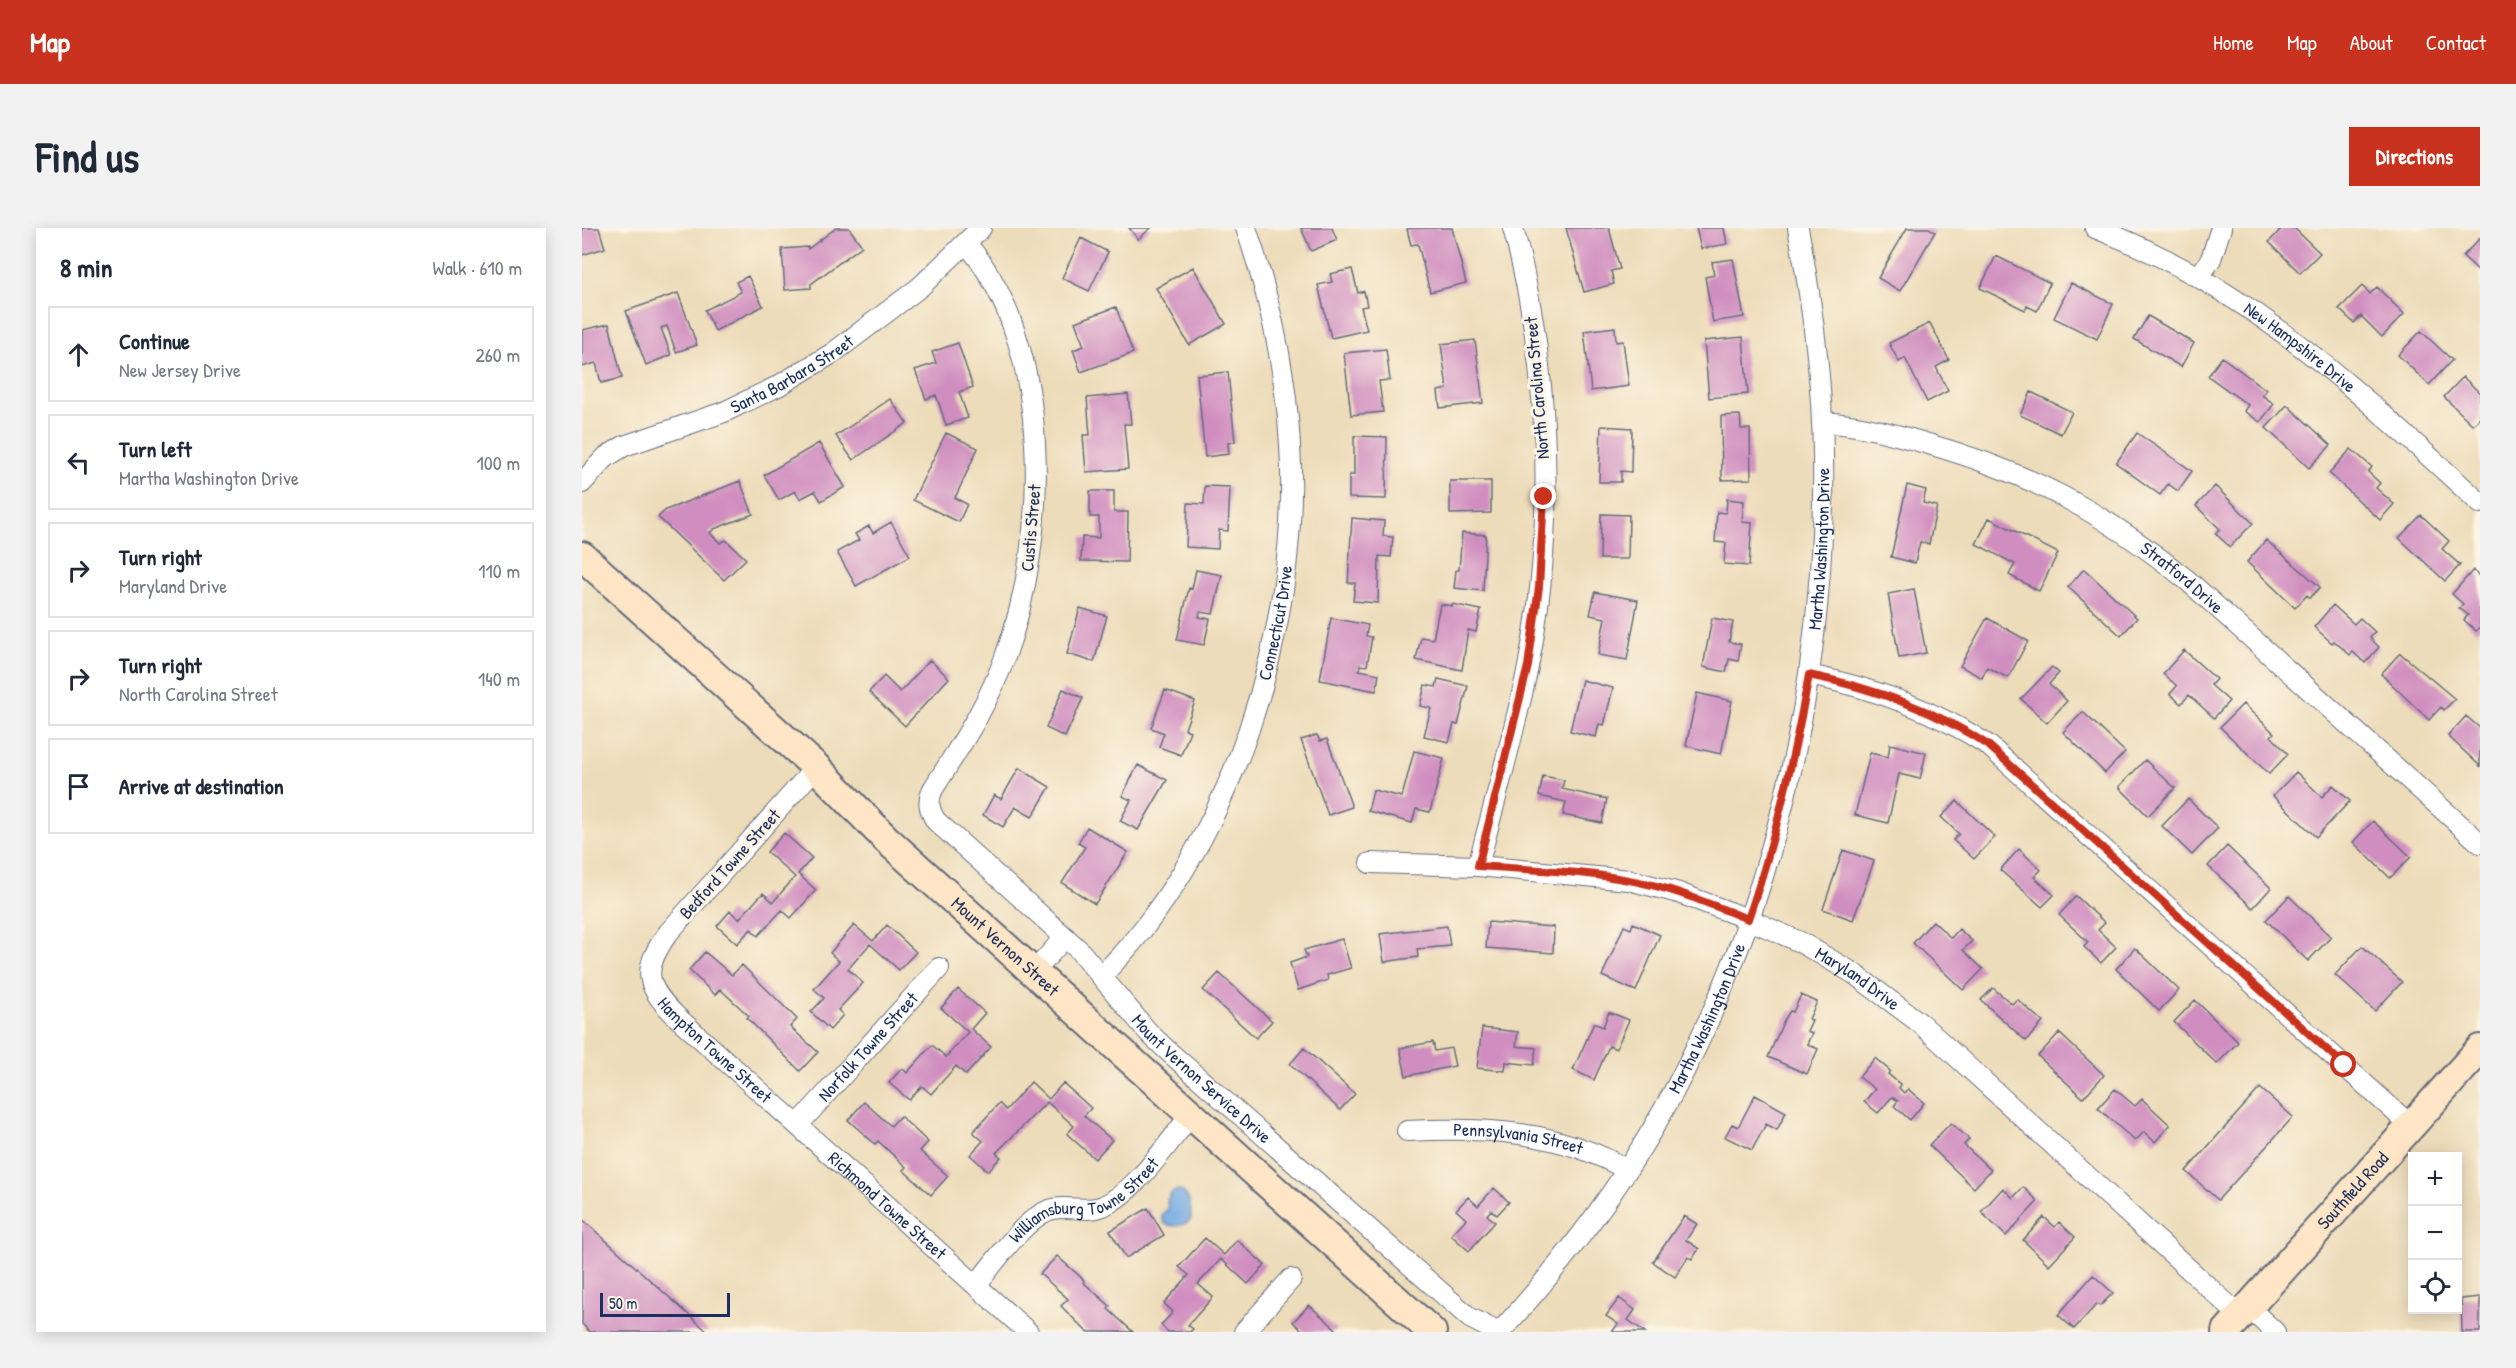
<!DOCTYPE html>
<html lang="en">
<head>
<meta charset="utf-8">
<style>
  body { margin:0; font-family:"Patrick Hand",sans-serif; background:#f2f2f3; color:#1f2937 }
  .controls { position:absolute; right:18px; bottom:18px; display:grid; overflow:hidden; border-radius:0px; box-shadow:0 3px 15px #0003 }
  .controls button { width:54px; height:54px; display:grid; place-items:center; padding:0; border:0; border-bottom:2px solid #e0e1e3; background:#fff; color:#1f2937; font:30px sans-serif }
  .scale { position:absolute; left:18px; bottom:15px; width:130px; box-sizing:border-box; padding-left:6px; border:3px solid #1b2f5e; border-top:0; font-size:16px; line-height:21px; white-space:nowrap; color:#1b2f5e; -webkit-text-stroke:4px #fcf5e5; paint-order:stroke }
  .stop { position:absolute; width:18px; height:18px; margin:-14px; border:4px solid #c8321e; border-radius:50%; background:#fff }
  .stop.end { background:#c8321e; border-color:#fff; box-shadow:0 2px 6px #0008 }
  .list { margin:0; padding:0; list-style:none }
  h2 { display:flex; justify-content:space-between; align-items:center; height:78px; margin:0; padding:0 24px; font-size:26px }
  h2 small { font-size:20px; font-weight:400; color:#747a83 }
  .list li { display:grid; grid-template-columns:39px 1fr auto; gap:18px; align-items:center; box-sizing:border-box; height:96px; margin:0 12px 12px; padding:0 12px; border:2px solid #e0e1e3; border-radius:0px }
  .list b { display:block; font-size:22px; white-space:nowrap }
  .list p { margin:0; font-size:20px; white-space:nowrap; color:#747a83 }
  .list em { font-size:20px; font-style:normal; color:#747a83 }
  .icon { flex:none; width:33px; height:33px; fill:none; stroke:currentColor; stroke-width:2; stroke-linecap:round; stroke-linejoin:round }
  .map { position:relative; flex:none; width:1898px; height:1104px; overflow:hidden; border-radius:0px }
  header { display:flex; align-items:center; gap:36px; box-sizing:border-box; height:84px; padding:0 30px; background:#c8321e; color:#fff }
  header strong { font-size:28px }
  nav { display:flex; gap:33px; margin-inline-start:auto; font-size:21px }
  .intro { display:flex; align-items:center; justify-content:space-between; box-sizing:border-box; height:144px; padding:0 36px }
  h1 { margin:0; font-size:42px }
  .button { padding:15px 27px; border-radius:0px; background:#c8321e; color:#fff; font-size:21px; font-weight:700 }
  main { display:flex; gap:36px; padding:0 36px }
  aside { flex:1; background:#fff; border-radius:0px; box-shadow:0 3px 15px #0003 }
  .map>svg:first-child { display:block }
  .water { fill:#74aae2; stroke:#486ca0; stroke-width:1.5 }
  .building { fill:#d08ec0 }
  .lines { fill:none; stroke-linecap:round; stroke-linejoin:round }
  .street-casing { stroke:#646c7e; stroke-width:22 }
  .secondary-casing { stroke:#646c7e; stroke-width:32 }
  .street { stroke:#fff; stroke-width:20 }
  .secondary { stroke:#fde5c5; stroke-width:28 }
  .route { stroke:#c8321e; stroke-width:8 }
  .labels { text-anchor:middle; stroke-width:6; stroke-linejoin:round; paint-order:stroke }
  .street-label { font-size:18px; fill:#1b2f5e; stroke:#fcf5e5 }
</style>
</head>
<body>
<header>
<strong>Map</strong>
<nav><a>Home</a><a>Map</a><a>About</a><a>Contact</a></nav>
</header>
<div class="intro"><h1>Find us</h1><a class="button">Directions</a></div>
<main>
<aside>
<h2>8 min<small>Walk · 610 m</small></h2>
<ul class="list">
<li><svg class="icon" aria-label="ahead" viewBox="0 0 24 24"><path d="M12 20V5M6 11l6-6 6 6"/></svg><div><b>Continue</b><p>New Jersey Drive</p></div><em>260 m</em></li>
<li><svg class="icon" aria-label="left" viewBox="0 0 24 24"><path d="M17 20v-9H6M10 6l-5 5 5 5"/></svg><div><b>Turn left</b><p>Martha Washington Drive</p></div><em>100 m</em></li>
<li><svg class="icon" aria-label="right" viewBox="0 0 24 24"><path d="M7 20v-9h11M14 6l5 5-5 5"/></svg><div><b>Turn right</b><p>Maryland Drive</p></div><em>110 m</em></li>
<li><svg class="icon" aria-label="right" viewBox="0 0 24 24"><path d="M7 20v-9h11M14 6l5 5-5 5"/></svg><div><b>Turn right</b><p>North Carolina Street</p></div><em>140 m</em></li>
<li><svg class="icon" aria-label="arrive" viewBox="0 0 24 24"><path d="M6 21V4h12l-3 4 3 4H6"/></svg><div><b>Arrive at destination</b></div></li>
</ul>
</aside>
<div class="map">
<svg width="1898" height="1104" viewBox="0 0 1898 1104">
  <rect width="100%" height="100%" fill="#fcf5e5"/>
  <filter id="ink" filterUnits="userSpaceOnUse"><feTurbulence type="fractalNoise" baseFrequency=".0167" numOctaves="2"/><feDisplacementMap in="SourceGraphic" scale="12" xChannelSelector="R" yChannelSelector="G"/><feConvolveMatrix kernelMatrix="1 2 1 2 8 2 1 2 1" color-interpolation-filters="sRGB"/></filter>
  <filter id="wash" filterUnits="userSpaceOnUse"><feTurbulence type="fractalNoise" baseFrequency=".008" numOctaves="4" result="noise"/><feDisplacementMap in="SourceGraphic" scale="24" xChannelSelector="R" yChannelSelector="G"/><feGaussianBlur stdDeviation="1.35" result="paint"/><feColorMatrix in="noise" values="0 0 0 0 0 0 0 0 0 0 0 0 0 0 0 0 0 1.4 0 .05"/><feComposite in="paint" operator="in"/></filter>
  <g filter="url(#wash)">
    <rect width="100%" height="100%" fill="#eddcb9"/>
    <path class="water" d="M596 962C608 965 609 980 609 991 603 998 590 1000 582 995L579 987 586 981 585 973 589 965Z"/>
    <g id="blocks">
      <path class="building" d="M0 0H17L23 20 0 27Z
        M254 0H267L280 18 229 56V60L203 62 200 21 226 19V21Z
        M547 0H569L556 11Z
        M719 0H750L755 12 729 23Z
        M830 0H870L884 55 848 64 836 16 829 17 825 1Z
        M984 0H1027L1038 41 1029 43 1032 56 1002 64Z
        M1114 0H1142L1145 16 1119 21Z
        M1325 0H1347L1353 4 1318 63 1296 50Z
        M1700 0H1712L1738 25 1718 45 1687 14Z
        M499 10 526 24 507 63 480 50Z
        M1898 10V44L1881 28Z
        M1414 28 1468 55 1455 83 1445 78 1443 82 1398 60Z
        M1151 31 1162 89 1131 94 1123 49 1132 47 1130 34Z
        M611 39 644 96 607 117 574 60Z
        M770 41 776 65 782 63 785 78 779 79 785 102 749 110 736 57 750 54 748 46Z
        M166 48 181 78 133 103 123 82 159 64 154 54Z
        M1489 55 1531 76 1515 111 1472 90Z
        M1780 58 1788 66 1795 59 1822 86 1800 109 1779 88 1772 95 1757 81Z
        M96 65 115 117 94 124 85 98 79 100 89 127 64 137 44 83Z
        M534 79 551 125 499 144 491 122 502 118 493 94Z
        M1566 88 1612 115 1599 139 1552 111Z
        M1348 95 1367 132 1354 139 1366 163 1345 174 1323 130 1317 134 1307 115Z
        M27 96 40 150 19 155 14 135 0 139V102Z
        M1033 99 1034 114 1041 113 1047 158 1009 163 1002 103Z
        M1839 103 1870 132 1847 157 1816 127Z
        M1161 109 1166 166 1127 170 1122 113Z
        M893 112 901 175 858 180 856 163 865 161 859 116Z
        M376 115 391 159 377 164 386 190 364 197 354 167 344 171 333 142 354 135 350 124Z
        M804 121 808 152 797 153 801 184 769 187 762 125Z
        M1640 129 1684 162 1680 167 1692 176 1678 194 1662 183 1666 177 1626 148Z
        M646 144 653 214 646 215 647 226 623 229 615 147Z
        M1881 149 1898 165V190L1891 197 1862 169Z
        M1449 164 1490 184 1479 206 1438 187Z
        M546 166 549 196H542L546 241 504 244 501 207H508L505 170Z
        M308 171 325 195 271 232 254 208Z
        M1705 177 1749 217 1727 240 1684 200Z
        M1158 187 1159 201H1168L1169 251 1140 252 1139 188Z
        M1019 198 1050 200 1049 244 1039 243V254H1017Z
        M364 205 396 220 373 270 385 276 377 294 331 272Z
        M1555 205 1610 243 1596 263 1586 256 1578 267 1534 235Z
        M772 208 805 209 804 271 767 270V247H772Z
        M237 215 263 259 239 273 233 263 218 271 213 263 197 272 182 247Z
        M1769 221 1790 239 1786 244 1798 255 1794 260 1812 276 1798 292 1747 245Z
        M158 253 171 286 132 301 128 305 138 315 144 312 164 331 142 352 76 289 84 282Z
        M868 253H909V285L868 286Z
        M1325 257 1344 262 1341 275 1355 278 1347 316 1338 314 1333 335 1309 329Z
        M623 258 648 259 646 303 637 302 636 321 604 319 606 275 622 276Z
        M1633 258 1671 295 1648 319 1633 305 1638 301 1614 278Z
        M508 263H532V284H546L545 334 499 333 500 309 517 310V289H508Z
        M1145 271 1162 273 1160 294 1170 295 1167 338 1142 336 1144 315 1133 314 1135 284 1144 285Z
        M1019 286 1047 287 1046 331H1018Z
        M1839 287 1867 313 1860 321 1878 337 1863 353 1817 310Z
        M770 290 802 293 801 308 811 309 809 329 797 328 796 375 771 373 773 355H766Z
        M1407 290 1476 325 1457 363 1427 347 1433 336 1394 316Z
        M309 294 328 328 274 358 255 324 277 312 273 306 287 298 291 305Z
        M880 305 904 307 901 363 872 360 874 342H877Z
        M1684 312 1738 359 1728 370 1725 367 1713 380 1665 334Z
        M1502 341 1555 390 1539 408 1486 359Z
        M614 342 640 347 631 386 618 384 617 389 628 391 622 417 595 412 607 360 610 361Z
        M1891 342 1898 349V399L1894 403 1882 392 1886 387 1877 380 1881 376 1870 366Z
        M1332 361 1344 425 1317 430 1306 366Z
        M1013 364 1056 372 1045 432 1016 427 1023 390 1008 387Z
        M858 376 870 378V376L899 382 894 404 886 402 880 442 834 432 839 409 851 411Z
        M1751 377 1772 396 1778 390 1793 404 1788 410 1797 419 1783 435 1771 424 1768 427 1752 413 1750 415 1732 399Z
        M498 380 525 388 512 434 485 426Z
        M749 390 786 397 784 408 790 409 785 438 778 437 777 442 797 446 794 463 738 452Z
        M1130 390 1151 394 1147 414 1159 416 1156 433 1147 431 1144 444 1121 439Z
        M1405 390 1446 413 1426 450 1405 439 1400 450 1378 438Z
        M1602 422 1634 451 1629 457 1647 473 1632 490 1607 467 1599 476 1588 466 1595 458 1581 446Z
        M1818 425 1873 471 1862 482 1859 479 1847 492 1799 446Z
        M348 432 367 450 323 498 287 464 302 448 318 464Z
        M1470 439 1477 445 1467 456 1485 473 1465 495 1439 471Z
        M856 451 886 458 876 497 872 496 867 514 842 508 849 480 838 478 843 457 854 459Z
        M1000 452 1031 460 1022 497 1017 496 1014 509 988 503Z
        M481 461 501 470 483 509 464 500Z
        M583 462 613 473 603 501 608 503 599 527 577 519 582 505 569 500Z
        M1115 465 1150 473 1139 526 1104 518Z
        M1661 476 1692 505 1689 508 1706 526 1687 546 1638 499Z
        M1501 484 1543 524 1523 545 1481 504Z
        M1884 488 1898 500V538L1866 508Z
        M735 507 738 513 745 511 770 579 746 587 719 512Z
        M1308 516 1344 525 1338 551 1317 546 1306 595 1273 587 1288 525 1306 529Z
        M832 523 862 530 848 584 834 581 830 595 786 583 791 562 820 569Z
        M1563 532 1593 560 1566 588 1537 559Z
        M556 537 585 552 556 602 538 593 549 572 540 568Z
        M437 540 468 559 450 589 433 579 421 599 401 587 412 567 419 571Z
        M1714 544 1740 569 1751 557 1768 573 1734 609 1691 568Z
        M961 548 982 552 980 561 1025 571 1020 595 981 587 984 574 957 568Z
        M1606 571 1636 600 1610 627 1580 598Z
        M1375 573 1413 609 1392 631 1371 612 1377 606 1359 589Z
        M1791 593 1829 629 1808 650 1771 614Z
        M505 599 546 624 513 676 480 655 503 619 496 615Z
        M202 605 230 630 216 646 234 662 209 690 200 682 176 708 169 701 155 716 135 698 148 683 157 691 181 665 191 674 213 649 185 624Z
        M1645 618 1689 660 1671 680 1626 638Z
        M1437 621 1459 642 1452 649 1472 667 1460 679 1418 642Z
        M1261 622 1292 633 1271 692 1241 681Z
        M1494 668 1523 695 1516 702 1534 719 1519 735 1502 719 1506 714 1477 687Z
        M1707 668 1749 709 1726 733 1684 692Z
        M1351 693 1369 710 1377 701 1390 713 1381 722 1401 741 1381 762 1331 715Z
        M906 694 972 699 971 725 904 720Z
        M1051 695 1078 707 1054 763 1020 748 1042 698 1049 701Z
        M272 697 291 713 305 697 334 724 317 742 288 716 266 741 281 755 256 782 261 787 248 802 229 784 242 770 232 761 257 733 248 725Z
        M865 698 868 718 835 721 836 729 802 734 798 706Z
        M760 711 769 740 745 747 746 752 716 762 708 735 725 729 722 722Z
        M1780 718 1820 754 1793 783 1753 747Z
        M1553 720 1597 762 1577 783 1534 741Z
        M123 724 150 747 160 737 215 791 208 799 236 824 218 843 165 790 167 788 138 761 133 767 107 742Z
        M637 745 690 793 674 810 621 762Z
        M1411 760 1430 776 1435 771 1461 794 1444 813 1399 772Z
        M376 761 403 785 389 801 409 819 384 847 374 838 349 866 340 858 327 872 307 855 320 840 325 845 350 817 364 829 386 804 359 780Z
        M1219 767 1235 774 1227 791 1230 792 1225 803 1230 805 1225 816 1236 821 1225 846 1186 829 1202 792 1208 783 1211 784Z
        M1613 772 1656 814 1635 836 1592 794Z
        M1027 784 1047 792 1034 821 1027 818 1012 852 991 842 1012 795 1021 799Z
        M900 800 936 804 934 818 954 820 952 837 924 834 923 843 895 840Z
        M1477 805 1522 847 1501 870 1456 828Z
        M851 814 853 823 869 820 873 838 824 848 818 820Z
        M722 820 773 866 758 882 708 836Z
        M1293 830 1308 843 1306 846 1319 857 1317 860 1322 865 1326 861 1342 875 1328 892 1312 878 1316 873 1310 869 1296 885 1282 874 1293 861 1277 849Z
        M449 854 467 871 481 855 509 880 502 888 530 912 513 931 485 906 492 898 465 874 414 925 419 929 406 943 388 927 401 913 391 904 417 875 424 882Z
        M1678 860 1711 889 1636 972 1604 943Z
        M1533 861 1553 878 1560 871 1588 897 1573 914 1562 904 1553 913 1516 880Z
        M1173 867 1204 884 1195 902 1184 896 1170 922 1143 909 1150 896 1156 899Z
        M282 874 309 898 318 888 346 914 338 923 366 948 349 967 321 942 324 939 296 913 293 916 266 892Z
        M1369 895 1387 911 1382 917 1409 942 1392 960 1347 917Z
        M1441 959 1456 973 1424 1008 1399 984 1421 960 1431 970Z
        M912 960 927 974 915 987 909 982 905 987 913 994 887 1023 869 1007 884 991 874 982 886 969 896 978Z
        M566 980 582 1007 544 1030 528 1003Z
        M1102 988 1115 996 1104 1012 1117 1021 1110 1031 1106 1029 1093 1049 1071 1034Z
        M1462 989 1473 999 1477 994 1493 1009 1467 1037 1441 1012Z
        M0 991 126 1104H8L0 1096Z
        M623 1010 642 1027 655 1012 683 1037 666 1056 639 1031 616 1056 631 1069 606 1097 611 1101 608 1104H586L579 1097 591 1084 582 1075 607 1047 597 1039Z
        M475 1028 502 1052 501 1054 528 1078 526 1081 551 1104H505L479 1078 486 1071 458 1046Z
        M1511 1047 1531 1065 1518 1078 1515 1076 1492 1101 1476 1087Z
        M1898 1069V1104H1880L1879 1071Z
        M1037 1070 1053 1082 1046 1092 1063 1104H1030L1036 1096 1024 1088Z
        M727 1077 754 1101 752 1104H722L711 1094Z"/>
    </g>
  </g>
  <g filter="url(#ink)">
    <use href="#blocks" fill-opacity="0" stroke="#646c7e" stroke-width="1.5"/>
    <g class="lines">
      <g class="street-casing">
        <g id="street">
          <path id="s1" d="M1513 0C1671 60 1776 164 1898 275"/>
          <path id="s2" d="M384 15C472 116 467 310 423 429 406 477 378 518 351 561 345 573 347 582 354 593L496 721 567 805 586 823 888 1090 915 1104"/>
          <path d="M1617 49 1629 31 1639 0"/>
          <path id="s3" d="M1240 194C1275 196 1309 205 1343 215 1448 245 1520 283 1605 352L1898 615"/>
          <path id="s4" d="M0 255 24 229 42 218 142 184 196 158 251 125 338 59 399 0"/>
          <path d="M1227 447C1291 460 1351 481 1406 517L1829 898"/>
          <path id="s5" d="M234 539 86 705C58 744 64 759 97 791L446 1104"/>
          <path id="s6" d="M788 635 896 638 1047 652 1097 665 1166 691 1218 714 1271 745 1338 795 1658 1088"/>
          <path d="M896 638C913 572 932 506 946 439 974 299 968 137 931 0"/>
          <path d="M451 745 483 709"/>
          <path id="s7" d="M519 748C650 619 719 398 708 217 704 143 688 70 664 0"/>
          <path id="s8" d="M216 897 357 740"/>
          <path id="s9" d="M825 903C900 899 978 902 1045 942"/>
          <path id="s10" d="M394 1057C412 1036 444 987 471 981 488 977 504 985 521 978 555 963 586 914 610 886"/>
          <path d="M1666 1079 1693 1104"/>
          <path d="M662 1104 709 1051"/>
          <path id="s11" d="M918 1104C985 1031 1045 951 1092 863 1195 669 1245 444 1241 225 1240 149 1230 74 1216 0"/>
        </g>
      </g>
      <g class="secondary-casing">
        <g id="secondary">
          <path id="s12" d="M0 328 234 539 304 611 850 1104"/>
          <path id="s13" d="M1644 1104 1898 821"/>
        </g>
      </g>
      <use href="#street" class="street"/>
      <use href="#secondary" class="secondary"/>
    </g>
  </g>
  <g class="lines" filter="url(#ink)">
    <path class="route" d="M962 269 957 359 946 438 896 638C953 642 1011 643 1066 656 1100 664 1133 678 1166 691 1194 611 1212 529 1227 447 1291 460 1351 481 1406 517L1762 837"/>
  </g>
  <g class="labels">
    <g class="street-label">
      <text dy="6" stroke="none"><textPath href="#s1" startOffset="238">New Hampshire Drive</textPath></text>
      <text dy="6" stroke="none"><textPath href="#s4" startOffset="240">Santa Barbara Street</textPath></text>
      <text transform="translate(955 160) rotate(-95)" y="6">North Carolina Street</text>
      <text transform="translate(449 300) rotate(-85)" y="6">Custis Street</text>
      <text dy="6" stroke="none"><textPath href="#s11" startOffset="864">Martha Washington Drive</textPath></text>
      <text dy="6" stroke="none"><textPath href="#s3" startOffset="398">Stratford Drive</textPath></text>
      <text dy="6" stroke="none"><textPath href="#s7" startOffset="400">Connecticut Drive</textPath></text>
      <text transform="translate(148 636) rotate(-48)" y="6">Bedford Towne Street</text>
      <text dy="6" stroke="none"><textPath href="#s12" startOffset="576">Mount Vernon Street</textPath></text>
      <text dy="6" stroke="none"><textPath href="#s6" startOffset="510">Maryland Drive</textPath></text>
      <text dy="6" stroke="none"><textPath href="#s11" startOffset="378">Martha Washington Drive</textPath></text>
      <text dy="6" stroke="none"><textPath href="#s8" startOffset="105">Norfolk Towne Street</textPath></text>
      <text dy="6" stroke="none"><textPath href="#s5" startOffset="370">Hampton Towne Street</textPath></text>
      <text dy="6" stroke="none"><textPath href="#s2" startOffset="988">Mount Vernon Service Drive</textPath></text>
      <text dy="6" stroke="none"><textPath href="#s9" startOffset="112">Pennsylvania Street</textPath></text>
      <text dy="6" stroke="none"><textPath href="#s13" startOffset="190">Southfield Road</textPath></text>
      <text dy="6" stroke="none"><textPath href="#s10" startOffset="144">Williamsburg Towne Street</textPath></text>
      <text dy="6" stroke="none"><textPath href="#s5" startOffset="602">Richmond Towne Street</textPath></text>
    </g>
  </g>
</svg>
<div class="controls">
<button>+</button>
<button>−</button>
<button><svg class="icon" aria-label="locate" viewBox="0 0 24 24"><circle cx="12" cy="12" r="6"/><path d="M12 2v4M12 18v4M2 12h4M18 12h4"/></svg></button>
</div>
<div class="scale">50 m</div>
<div class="stop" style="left:1762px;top:837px"></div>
<div class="stop end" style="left:962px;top:269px"></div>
</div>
</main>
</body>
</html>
